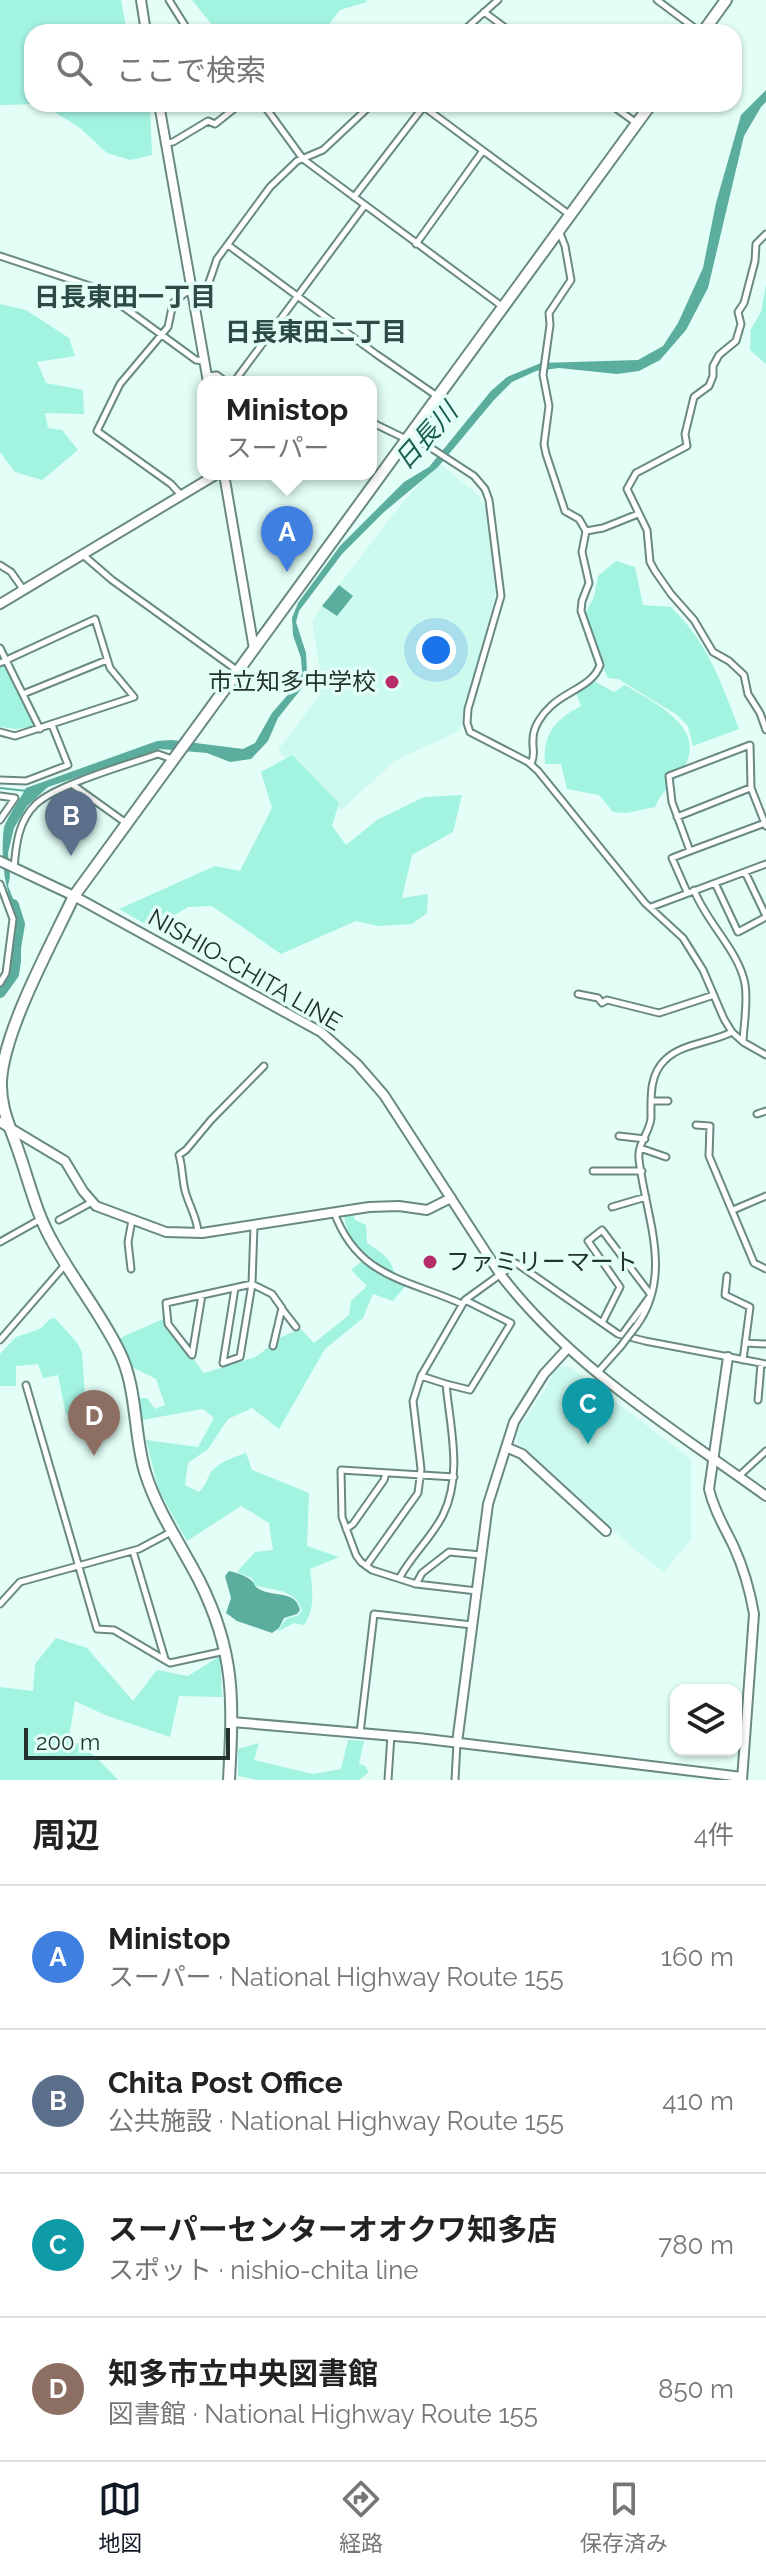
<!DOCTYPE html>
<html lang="ja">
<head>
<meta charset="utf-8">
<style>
  body { margin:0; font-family:Raleway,"Noto Sans JP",sans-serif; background:#f6f6f6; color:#222 }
  .controls { position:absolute; right:24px; bottom:24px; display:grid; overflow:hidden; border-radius:16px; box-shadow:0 2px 6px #0004 }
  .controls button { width:72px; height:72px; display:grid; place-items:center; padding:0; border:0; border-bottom:2px solid #e0e0e0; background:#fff; color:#222; font:40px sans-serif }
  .scale { position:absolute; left:24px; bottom:20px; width:206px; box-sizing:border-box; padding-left:8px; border:4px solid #253330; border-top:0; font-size:22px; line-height:28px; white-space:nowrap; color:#253330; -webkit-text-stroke:6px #e2fef7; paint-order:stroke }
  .you { position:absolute; left:436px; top:650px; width:28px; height:28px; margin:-20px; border:6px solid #fff; border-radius:50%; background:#1a73e8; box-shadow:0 0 0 12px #1a73e833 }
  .badge { display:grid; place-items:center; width:52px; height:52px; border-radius:50%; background:#111827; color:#fff; font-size:26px; font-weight:700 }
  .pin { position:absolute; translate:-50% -66px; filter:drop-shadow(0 2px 4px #0008) }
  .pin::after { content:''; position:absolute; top:42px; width:28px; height:24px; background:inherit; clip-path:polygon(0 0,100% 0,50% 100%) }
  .popup { position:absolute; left:197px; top:376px; width:180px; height:104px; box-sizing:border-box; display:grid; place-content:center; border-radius:16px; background:#fff; filter:drop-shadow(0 2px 6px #0005); font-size:26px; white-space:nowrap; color:#767676 }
  .popup b { font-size:30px; color:#222 }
  .popup::after { content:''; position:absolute; left:50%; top:100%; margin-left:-16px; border:16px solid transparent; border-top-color:#fff }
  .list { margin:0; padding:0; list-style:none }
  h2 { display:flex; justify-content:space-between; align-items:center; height:104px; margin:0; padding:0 32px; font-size:34px }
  h2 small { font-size:26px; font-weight:400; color:#767676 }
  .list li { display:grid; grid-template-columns:52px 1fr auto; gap:24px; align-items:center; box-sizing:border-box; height:144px; padding:0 32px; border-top:2px solid #e0e0e0 }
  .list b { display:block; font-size:30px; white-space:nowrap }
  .list p { margin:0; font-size:26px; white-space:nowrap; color:#767676 }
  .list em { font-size:26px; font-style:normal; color:#767676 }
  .icon { flex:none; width:44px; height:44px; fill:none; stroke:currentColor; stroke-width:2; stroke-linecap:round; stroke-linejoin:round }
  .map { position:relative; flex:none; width:766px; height:1780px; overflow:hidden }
  .search { position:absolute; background:#fff; box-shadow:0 2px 6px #0004; left:24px; right:24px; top:24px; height:88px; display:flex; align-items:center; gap:20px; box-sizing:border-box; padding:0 28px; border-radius:24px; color:#767676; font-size:30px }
  .sheet { height:680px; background:#fff }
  nav { display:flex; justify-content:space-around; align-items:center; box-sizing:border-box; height:112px; border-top:2px solid #e0e0e0; background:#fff; font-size:22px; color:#767676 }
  nav a { display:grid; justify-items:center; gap:4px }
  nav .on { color:#111827 }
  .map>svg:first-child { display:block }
  .built { fill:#cdfaef }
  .green { fill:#a3f3e1 }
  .water { fill:#5bae9d }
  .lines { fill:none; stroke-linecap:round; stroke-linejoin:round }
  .stream { stroke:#5bae9d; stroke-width:2 }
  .river { stroke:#5bae9d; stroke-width:12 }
  .street-casing { stroke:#698982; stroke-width:9 }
  .secondary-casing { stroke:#698982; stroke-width:12 }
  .primary-casing { stroke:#698982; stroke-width:12 }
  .highway-casing { stroke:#698982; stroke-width:14 }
  .street { stroke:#fff; stroke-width:5 }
  .secondary { stroke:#fff; stroke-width:8 }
  .primary { stroke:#fff; stroke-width:8 }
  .highway { stroke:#fff; stroke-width:10 }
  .street-bridge-casing { stroke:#698982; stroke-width:9; stroke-linecap:butt }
  .street-bridge { stroke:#fff; stroke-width:5 }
  .poi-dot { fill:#b62d6a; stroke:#e2fef7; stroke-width:3 }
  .labels { text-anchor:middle; stroke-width:7; stroke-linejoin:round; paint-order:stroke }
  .poi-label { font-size:24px; fill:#253330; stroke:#e2fef7; text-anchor:end }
  .street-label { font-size:24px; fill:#253330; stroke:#e2fef7 }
  .neighbourhood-label { font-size:26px; font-weight:bold; fill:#2d4b44; stroke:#e2fef7 }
  .water-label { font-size:26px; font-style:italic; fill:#185d50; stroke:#e2fef7 }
</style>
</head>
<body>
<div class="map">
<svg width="766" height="1780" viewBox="0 0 766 1780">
  <rect width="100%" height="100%" fill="#e2fef7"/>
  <path class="built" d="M439 463 477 494 486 508 496 593 459 731 396 760 341 810 278 750 319 696 321 677 312 620 401 504Z
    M556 1367H570L691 1459V1539L664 1572 636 1551 518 1443 515 1434 546 1388Z"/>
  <path class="green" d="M0 0H121L127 32H32V104H150L152 155 130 160 107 153 80 128 42 104 0 105Z
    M192 0H366L367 2 340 10 323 32H218Z
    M766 284V364L750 350 751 329 761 312Z
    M0 304 26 310 69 338 75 356 37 362 46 383 83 390 84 414 45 413 48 428 62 430 78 450 42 480 15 472 0 452Z
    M616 561 635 567 643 605 671 607C708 643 721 682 739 729L693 746 688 726 677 715 618 679 608 678 591 642 585 614 594 597 598 576Z
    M6 663V667L37 726 17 729 0 727V667Z
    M594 681 614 692 625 685C654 703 712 729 681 772 672 784 661 792 655 807L626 813 613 812 599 795 567 789 561 764H545C543 733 555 720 581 706L576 693Z
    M292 755 339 803 332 826 346 845 377 820 424 797 462 795 453 832 412 855 402 898 428 894 427 913 412 924 378 926 356 921 281 954 212 906 188 907 163 922 145 924 119 909 215 866 240 871 272 808 261 772Z
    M352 1213 355 1220 366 1225 367 1243C382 1253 394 1259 395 1279L407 1284 393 1301 373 1294 363 1318 325 1349 279 1429 252 1408 228 1419 208 1449 188 1463 185 1485 199 1492C207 1485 207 1475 214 1469 222 1461 236 1456 246 1453L252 1470 309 1493 307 1546 339 1557 310 1569C312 1588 316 1609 304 1625L294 1623 277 1632 286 1619 297 1616 302 1611C297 1590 275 1590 256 1586L252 1578 237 1572 255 1552 273 1550 269 1523 241 1506 187 1541 159 1491 146 1440 198 1447 214 1418 203 1409 142 1420 138 1398H147L155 1409 165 1405 156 1379 132 1367 120 1338 163 1319 204 1373 256 1357 281 1337 301 1329 314 1343 349 1315 351 1301 367 1286 351 1270 361 1262 377 1270 380 1264C361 1251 347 1240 344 1215Z
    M55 1318 78 1344 82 1353 86 1409 66 1415 58 1375 43 1378 38 1364 16 1366V1386H0V1354L16 1337 40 1329 50 1319Z
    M56 1638 87 1648 133 1701 157 1670 188 1676 220 1656 222 1697 179 1696 170 1737 105 1715 75 1701 69 1737 97 1758 118 1780H0V1687L33 1691 35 1664Z
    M348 1740 364 1741 359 1764 365 1766 369 1772 359 1780H257L238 1776V1749L259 1743 254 1760 313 1774 341 1769Z"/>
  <path class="water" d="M766 90V102L761 107 744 136 708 288 686 330 660 360 639 371 617 374 559 368 536 371 512 382 494 400 438 467 384 512 342 554 299 611 296 622 306 653 307 672 302 688 278 718 268 741 251 759 230 762 207 753 160 749 48 787 27 806 14 828 8 853 10 877 8 886 21 919 17 921C5 889 0 862 4 827 9 814 19 801 26 788L157 741 172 740 243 749 255 743 272 713 298 683 302 671 301 658 293 635 292 618 298 603 340 546 404 482 429 467 491 391 507 377 541 363 638 360 663 346 678 323 703 268 716 203 741 115Z
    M339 585 353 596 337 616 322 606Z
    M229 1571C237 1573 248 1576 253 1582 254 1583 255 1586 256 1587 271 1599 295 1588 300 1610L297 1614 284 1618 279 1628 272 1633 237 1621 226 1613 231 1598 225 1576Z"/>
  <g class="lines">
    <path class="stream" d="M0 788 27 791"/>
    <path class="river" d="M0 992 13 974 15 961V948L19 924 13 905"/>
    <g class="street-casing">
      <path id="street" d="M169 0 189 32
        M657 0 700 32
        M484 12 511 32
        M462 32 498 0
        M263 104 303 159 503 307
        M420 104 570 215
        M610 104 635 122
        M166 143 173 142 208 121 215 124 240 104
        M354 197 424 106
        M766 234 756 244 755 261 744 303 738 312 741 324 736 341 719 355 713 366V376L709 386 694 397 685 434 687 446 636 473 627 489 647 530 650 562 655 571 671 594 694 620 713 652 729 661 744 675 748 694 760 713 766 730
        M416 244 482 152
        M228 245 376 354 437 396
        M0 256 99 289 196 360 203 361
        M206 376 217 375 226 382
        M234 382 365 205
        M371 422 406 439
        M411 435 474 476 485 489 489 500 501 596 468 709 467 723 470 732 528 762 538 771 645 903 683 938 703 970 724 1019 732 1032 743 1042 766 1055
        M181 495 171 484 97 431 120 384 168 327 173 303 185 293 207 288 217 259 270 187 297 161 323 150 372 104
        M586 531 603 528 638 514
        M83 555 112 580 238 671
        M0 565 11 572 23 589
        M0 648 40 729
        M0 663 95 619 110 668 134 697 15 736 0 732
        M23 694 107 660
        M531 764C536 753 532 750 533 739 533 727 542 714 551 706 566 691 593 686 600 665L581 611 582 601 589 583 582 552 586 531 579 519 565 511 546 454 544 444 549 406 543 375 550 325 549 313 571 280 565 246 559 231
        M0 780 26 781 68 765 52 725
        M73 785 126 823
        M0 796 15 798 0 820
        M677 817 750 788
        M690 851 765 823
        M14 868C16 845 18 821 36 804 56 785 129 764 158 754L172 759
        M745 872 766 916
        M715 883 738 932 766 917
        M0 884 13 919 6 973 0 983
        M694 890C706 922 739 951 745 984 748 1002 744 1023 743 1041
        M687 892 672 858 690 851 672 802 669 776 750 745 751 788 766 826
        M651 907 766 864
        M578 994 598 998 602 1003 607 1000 659 1013 714 995
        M651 1101H668
        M757 1114 766 1111
        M696 1125 710 1126 709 1156 754 1263 766 1269
        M619 1136 645 1139
        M640 1148 666 1157
        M593 1171H642
        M612 1207 646 1197
        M733 1210 766 1196
        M334 1212C358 1278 407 1279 462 1304
        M59 1220 92 1202
        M198 1232C197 1218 190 1207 186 1194 182 1182 183 1168 179 1155L186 1150 211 1120 264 1066
        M0 1242 41 1219
        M131 1269 128 1242 132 1220
        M727 1276 725 1295 750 1307 743 1360
        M235 1288 223 1363 240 1357 252 1284 254 1226
        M202 1295 192 1355 168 1324 166 1303 252 1284 272 1294 282 1308 273 1346
        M282 1309 296 1327
        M602 1323 620 1287 588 1241 602 1230 651 1295 622 1335
        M637 1325C674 1273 645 1215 639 1159 637 1144 650 1132 651 1118 651 1098 649 1075 665 1060 682 1043 711 1043 732 1032
        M0 1340 65 1265
        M745 1343 766 1344
        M598 1372 621 1346
        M421 1376 446 1384
        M26 1385 97 1629 114 1630 170 1663 225 1651
        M758 1400 761 1364
        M739 1476 766 1451
        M454 1477 341 1470 342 1517 356 1555 361 1562 372 1570 416 1584 477 1591
        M346 1529 353 1524 384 1480 386 1473
        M133 1551 165 1659
        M366 1566 418 1493 421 1469 413 1401 421 1376 465 1300 516 1263 618 1334 645 1341 766 1364
        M400 1577C412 1555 432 1537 443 1515 463 1474 450 1427 446 1384L470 1390 511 1323 465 1300
        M416 1584 422 1573 449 1552 481 1555
        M0 1604 20 1582 139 1549 171 1532
        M360 1733 374 1614 472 1625
        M388 1780 391 1735
        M455 1780 457 1743"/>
    </g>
    <g class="secondary-casing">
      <path id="secondary" d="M141 0 146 32
        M159 104 208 382
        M224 474 254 649
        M0 604 217 474
        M0 1122 65 1161 83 1191 96 1206 166 1232 202 1233 369 1207 399 1206 427 1210 451 1198
        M728 1357 709 1489C714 1511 725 1528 734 1547 744 1569 750 1591 754 1614L742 1780
        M506 1447 522 1454 606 1531
        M232 1722 418 1738 742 1777
        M457 1743 488 1504 514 1422 544 1374 567 1349"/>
    </g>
    <g class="primary-casing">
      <path id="primary" d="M0 861 74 896 321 1032 357 1064 384 1095 500 1274C571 1367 672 1428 766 1496"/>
    </g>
    <g class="highway-casing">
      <path id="highway" d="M703 32 726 0
        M229 1780C233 1702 236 1653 199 1580 181 1545 157 1511 145 1472 133 1432 138 1387 118 1349 99 1311 72 1278 52 1241 36 1213 29 1181 18 1150 10 1126 0 1108 1 1081 4 1030 51 945 74 896L651 104"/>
    </g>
    <use href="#street" class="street"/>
    <use href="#secondary" class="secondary"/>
    <use href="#primary" class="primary"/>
    <use href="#highway" class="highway"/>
    <g class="street-bridge-casing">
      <path id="street-bridge" d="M621 1346 637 1325"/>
    </g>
    <use href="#street-bridge" class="street-bridge"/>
  </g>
  <g class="poi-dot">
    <circle cx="392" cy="682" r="8"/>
    <circle cx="430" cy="1262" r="8"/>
  </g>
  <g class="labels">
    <g class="poi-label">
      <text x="376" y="690">市立知多中学校</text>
      <text x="446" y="1270" text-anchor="start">ファミリーマート</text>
    </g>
    <g class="street-label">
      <text transform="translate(245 970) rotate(30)" y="8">NISHIO-CHITA LINE</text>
    </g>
    <g class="neighbourhood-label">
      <text x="125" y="306">日長東田一丁目</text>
      <text x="316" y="341">日長東田二丁目</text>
    </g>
    <g class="water-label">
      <text transform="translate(426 436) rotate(-48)" y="9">日長川</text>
    </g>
  </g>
</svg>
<div class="controls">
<button><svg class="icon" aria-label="layers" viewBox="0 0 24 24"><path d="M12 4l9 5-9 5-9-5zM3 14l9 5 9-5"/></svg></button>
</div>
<div class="scale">200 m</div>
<div class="you"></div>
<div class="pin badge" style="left:287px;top:572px;background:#3f7fe0">A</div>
<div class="popup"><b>Ministop</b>スーパー</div>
<div class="pin badge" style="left:71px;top:856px;background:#5c6f8a">B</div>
<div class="pin badge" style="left:588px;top:1444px;background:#0f9aa8">C</div>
<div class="pin badge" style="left:94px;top:1456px;background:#8d6e63">D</div>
<div class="search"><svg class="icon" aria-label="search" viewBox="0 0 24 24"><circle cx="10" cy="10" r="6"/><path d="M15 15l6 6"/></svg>ここで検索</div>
</div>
<section class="sheet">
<h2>周辺<small>4件</small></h2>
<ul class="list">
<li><span class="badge" style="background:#3f7fe0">A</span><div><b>Ministop</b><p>スーパー · National Highway Route 155</p></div><em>160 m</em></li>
<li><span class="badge" style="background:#5c6f8a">B</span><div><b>Chita Post Office</b><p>公共施設 · National Highway Route 155</p></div><em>410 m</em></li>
<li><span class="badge" style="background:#0f9aa8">C</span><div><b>スーパーセンターオオクワ知多店</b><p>スポット · nishio-chita line</p></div><em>780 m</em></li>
<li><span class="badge" style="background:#8d6e63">D</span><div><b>知多市立中央図書館</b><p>図書館 · National Highway Route 155</p></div><em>850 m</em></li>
</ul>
</section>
<nav>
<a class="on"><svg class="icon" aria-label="map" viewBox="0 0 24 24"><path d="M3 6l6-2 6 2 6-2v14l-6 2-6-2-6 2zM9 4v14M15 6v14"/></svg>地図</a>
<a><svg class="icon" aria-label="directions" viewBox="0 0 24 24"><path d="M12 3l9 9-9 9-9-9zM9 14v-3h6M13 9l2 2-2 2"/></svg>経路</a>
<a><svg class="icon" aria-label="saved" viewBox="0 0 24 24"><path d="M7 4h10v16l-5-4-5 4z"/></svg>保存済み</a>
</nav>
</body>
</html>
